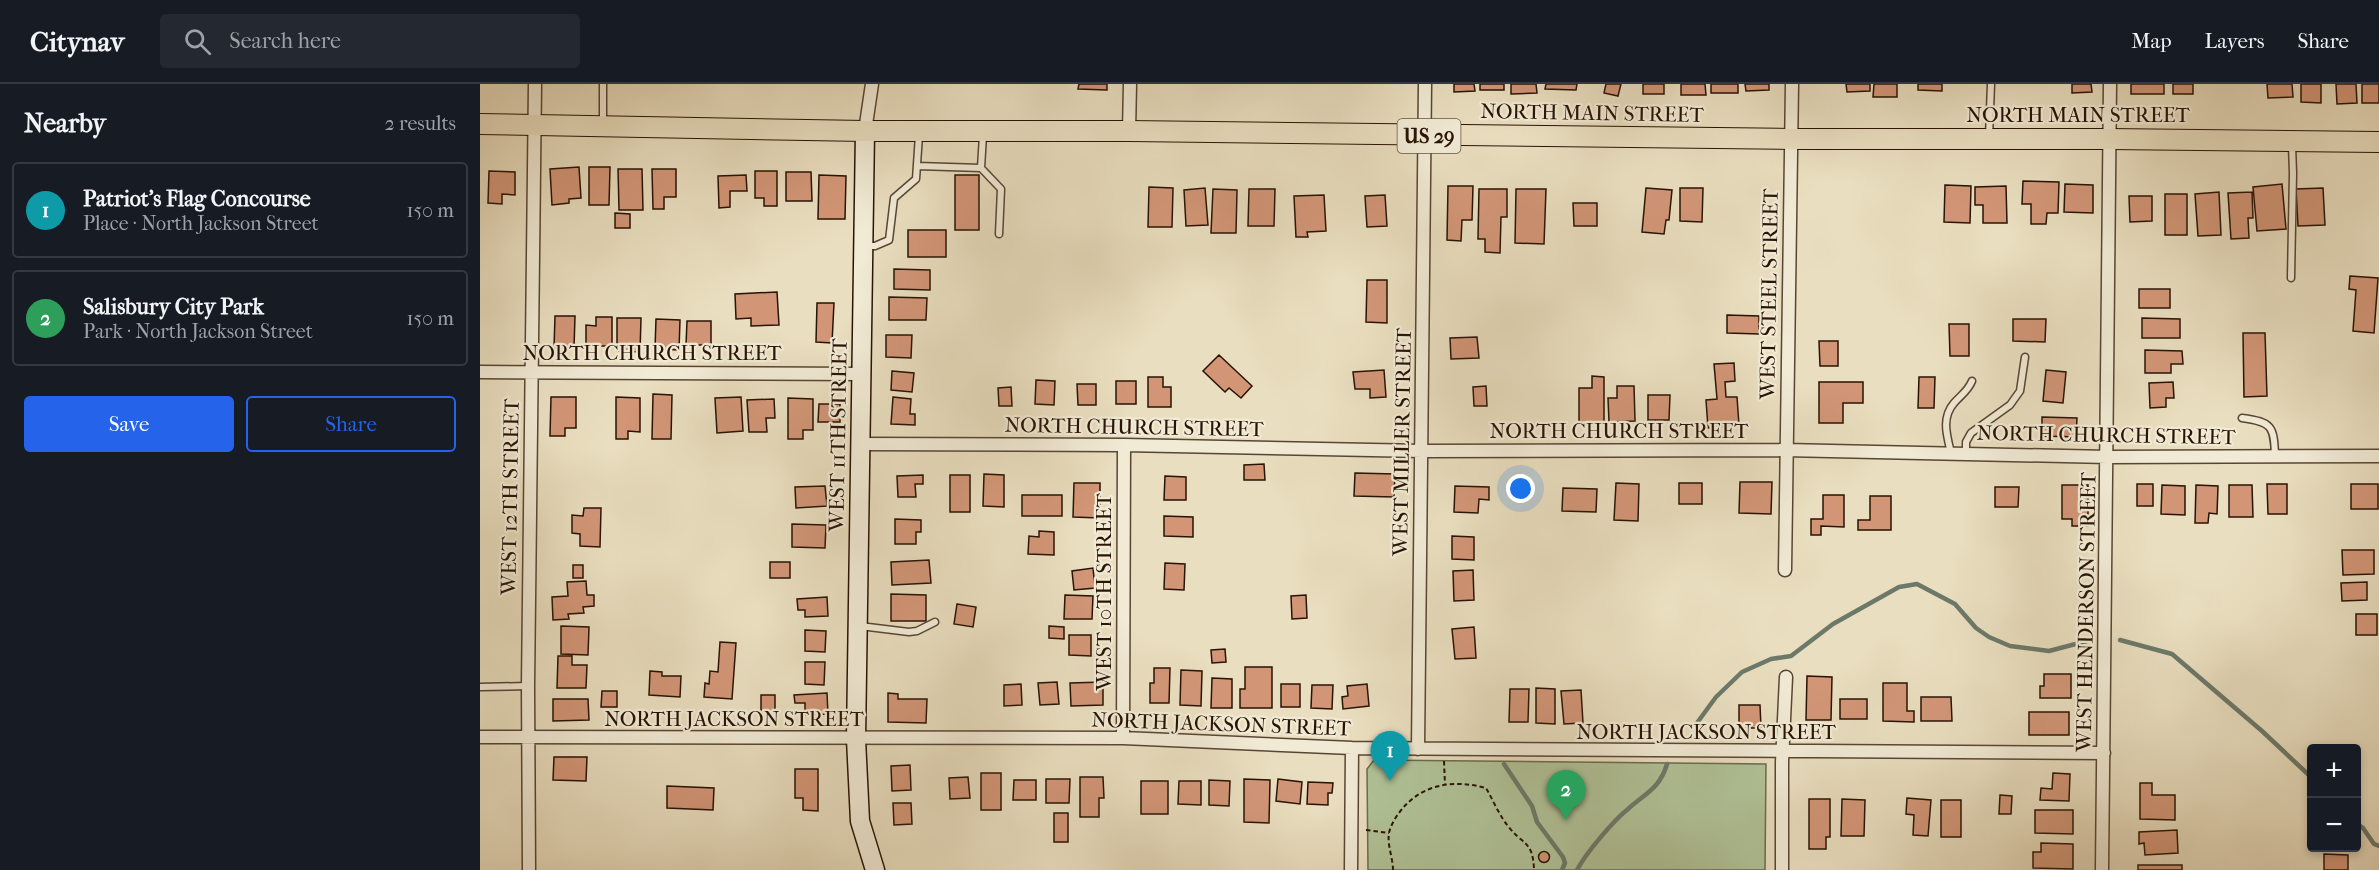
<!DOCTYPE html>
<html lang="en">
<head>
<meta charset="utf-8">
<style>
  body { margin:0; font-family:"IM FELL French Canon",serif; background:#242831; color:#f1f3f6 }
  .controls { position:absolute; right:18px; bottom:18px; display:grid; overflow:hidden; border-radius:6px; box-shadow:0 3px 9px #0003 }
  .controls button { width:54px; height:54px; display:grid; place-items:center; padding:0; border:0; border-bottom:2px solid #363941; background:#171b24; color:#f1f3f6; font:30px sans-serif }
  .you { position:absolute; left:1041px; top:405px; width:21px; height:21px; margin:-15px; border:4px solid #fff; border-radius:50%; background:#1a73e8; box-shadow:0 0 0 9px #1a73e833 }
  .badge { display:grid; place-items:center; width:39px; height:39px; border-radius:50%; background:#2563eb; color:#fff; font-size:20px; font-weight:700 }
  .pin { position:absolute; translate:-50% -50px; filter:drop-shadow(0 2px 3px #0008) }
  .pin::after { content:''; position:absolute; top:32px; width:21px; height:18px; background:inherit; clip-path:polygon(0 0,100% 0,50% 100%) }
  .list { margin:0; padding:0; list-style:none }
  h2 { display:flex; justify-content:space-between; align-items:center; height:78px; margin:0; padding:0 24px; font-size:26px }
  h2 small { font-size:20px; font-weight:400; color:#9ea1a6 }
  .list li { display:grid; grid-template-columns:39px 1fr auto; gap:18px; align-items:center; box-sizing:border-box; height:96px; margin:0 12px 12px; padding:0 12px; border:2px solid #363941; border-radius:6px }
  .list b { display:block; font-size:22px; white-space:nowrap }
  .list p { margin:0; font-size:20px; white-space:nowrap; color:#9ea1a6 }
  .list em { font-size:20px; font-style:normal; color:#9ea1a6 }
  .actions { display:flex; gap:12px; padding:18px 24px }
  .actions a { flex:1; padding:14px 0; border:2px solid #2563eb; border-radius:6px; text-align:center; font-size:21px; color:#2563eb }
  .actions .main { background:#2563eb; color:#fff }
  .icon { flex:none; width:33px; height:33px; fill:none; stroke:currentColor; stroke-width:2; stroke-linecap:round; stroke-linejoin:round }
  .map { position:relative; flex:none; width:1899px; height:786px; overflow:hidden }
  header { display:flex; align-items:center; gap:36px; box-sizing:border-box; height:84px; padding:0 30px; background:#171b24; border-bottom:2px solid #363941 }
  header strong { font-size:28px }
  nav { display:flex; gap:33px; margin-inline-start:auto; font-size:21px }
  .search { width:420px; height:54px; background:#242831; display:flex; align-items:center; gap:15px; box-sizing:border-box; padding:0 21px; border-radius:6px; color:#9ea1a6; font-size:22px }
  main { display:flex }
  aside { flex:1; background:#171b24 }
  .map>svg:first-child { display:block }
  .green { fill:#b0c297; stroke:#6c6a4e; stroke-width:1.5 }
  .lines { fill:none; stroke-linecap:round; stroke-linejoin:round }
  .stream { stroke:#6c7969; stroke-width:4.5 }
  .building { fill:#d29677; stroke:#281305; stroke-width:1.5 }
  .lane-casing { stroke:#584634; stroke-width:9 }
  .street-casing { stroke:#584634; stroke-width:15 }
  .secondary-casing { stroke:#281305; stroke-width:21 }
  .primary-casing { stroke:#281305; stroke-width:22 }
  .path { stroke:#281305; stroke-width:2; stroke-dasharray:4.5 3; stroke-linecap:butt }
  .lane { stroke:#f1ead5; stroke-width:6 }
  .street { stroke:#f1ead5; stroke-width:12 }
  .secondary { stroke:#f1ead5; stroke-width:18 }
  .primary { stroke:#e9debf; stroke-width:20 }
  .labels { text-anchor:middle; stroke-width:4.5; stroke-linejoin:round; paint-order:stroke }
  .shield { fill:#f1ead5; stroke:#645443; stroke-width:1.5 }
  .shield-label { font-size:20px; font-weight:bold; fill:#281305 }
  .street-label { font-size:21px; fill:#281305; stroke:#f1ead5 }
</style>
</head>
<body>
<header>
<strong>Citynav</strong>
<div class="search"><svg class="icon" aria-label="search" viewBox="0 0 24 24"><circle cx="10" cy="10" r="6"/><path d="M15 15l6 6"/></svg>Search here</div>
<nav><a>Map</a><a>Layers</a><a>Share</a></nav>
</header>
<main>
<aside>
<h2>Nearby<small>2 results</small></h2>
<ul class="list">
<li><span class="badge" style="background:#0f9aa8">1</span><div><b>Patriot’s Flag Concourse</b><p>Place · North Jackson Street</p></div><em>150 m</em></li>
<li><span class="badge" style="background:#2e9e5b">2</span><div><b>Salisbury City Park</b><p>Park · North Jackson Street</p></div><em>150 m</em></li>
</ul>
<div class="actions"><a class="main">Save</a><a>Share</a></div>
</aside>
<div class="map">
<svg width="1899" height="786" viewBox="0 0 1899 786">
  <rect width="100%" height="100%" fill="#e9debf"/>
  <filter id="stains"><feTurbulence type="fractalNoise" baseFrequency=".00333" numOctaves="4"/><feColorMatrix values="0 0 0 0 .2 0 0 0 0 .09 0 0 0 0 .02 0 0 0 .5 -.17"/></filter>
  <radialGradient id="worn" r=".72"><stop offset=".6" stop-color="#630" stop-opacity="0"/><stop offset="1" stop-color="#630" stop-opacity=".3"/></radialGradient>
  <path class="green" d="M894 676 1286 680 1285 786H888L887 685Z"/>
  <g class="lines">
    <path class="stream" d="M1640 556 1692 570 1782 647 1832 694
      M1214 643 1236 613 1262 588 1291 575 1311 572 1353 540 1419 503 1437 500 1475 520 1496 544 1509 553 1530 562 1569 567 1607 557
      M1024 680 1052 722 1057 738 1083 773 1085 779 1082 786
      M1876 739 1883 744 1894 760 1899 762
      M1097 786C1106 769 1133 737 1148 725 1166 709 1180 704 1187 680"/>
  </g>
  <path class="building" d="M599 0H627V6L598 5Z
    M974 0H994L995 7 974 8Z
    M1000 0H1024V6H1000Z
    M1031 0H1056L1057 9 1031 10Z
    M1066 0H1097L1096 6 1065 5Z
    M1126 0H1141L1138 12 1124 9Z
    M1163 0H1184V10H1163Z
    M1201 0H1225L1226 11H1201Z
    M1231 0H1258V9H1231Z
    M1265 0H1289V6L1266 7Z
    M1366 0H1390V7L1367 8Z
    M1394 0H1417V13H1393Z
    M1438 0H1462V7L1438 6Z
    M1592 0H1611L1612 8 1592 9Z
    M1651 0H1684V10H1651Z
    M1693 0H1713V10H1693Z
    M1787 0H1812L1813 13 1788 14Z
    M1821 0H1841V19L1821 18Z
    M1856 0H1876L1877 19 1857 20Z
    M1882 0H1899V19H1882Z
    M99 83 101 114 89 115V119L72 121 70 85Z
    M109 83H130L129 121H109Z
    M138 85H162L163 126H139Z
    M172 85H196V113H184V125H173Z
    M9 87 35 88V111L22 110V120L8 119Z
    M275 87H297V122H284V114H275Z
    M306 88H331L332 117H306Z
    M266 91 267 107H250V123L239 124 238 92Z
    M339 91 366 92 365 135H338Z
    M475 91H499V146H475Z
    M1543 97 1579 98 1578 129H1567L1566 140H1551V120H1542Z
    M1585 100 1613 101V129L1584 128Z
    M1802 100 1806 145 1777 147 1773 103Z
    M1465 101 1491 102 1490 139 1464 138Z
    M968 102H993L992 136H982L981 157 967 156Z
    M1526 102 1527 139H1503V121H1495V103Z
    M669 103 693 104 692 143H668Z
    M725 104 728 141 706 142 704 106Z
    M1166 104 1192 106 1189 136H1186L1184 150 1162 148Z
    M1200 104H1223L1222 138 1200 137Z
    M1843 104 1845 141 1818 142 1816 105Z
    M733 105 757 106 756 149H731Z
    M769 105H795L794 142H768Z
    M999 105H1027V133H1021L1020 169 1005 168V155H998Z
    M1036 105H1066L1064 160 1035 159Z
    M1739 108 1741 151 1718 152 1715 110Z
    M1772 108 1773 134H1768L1769 154 1751 155 1748 109Z
    M1685 110H1707V151H1685Z
    M844 111 846 147 827 148 828 153H816L814 112Z
    M905 111 907 142 887 143 885 112Z
    M1649 112H1672V137L1650 138Z
    M1093 119H1117V142H1094Z
    M135 129 150 130V144H135Z
    M428 146H466V173H428Z
    M414 185 450 186V206L414 205Z
    M1870 192 1898 194 1894 249 1873 247 1876 206 1869 205Z
    M887 196H907V239L886 238Z
    M1659 205H1690V224H1659Z
    M297 208 299 241 271 242V234L256 235 255 210Z
    M409 213 447 214 446 236H409Z
    M337 219H354L352 259 336 258Z
    M1247 231 1279 232V250L1247 249Z
    M75 232H95L94 264H74Z
    M116 233H132V262H106V241L116 242Z
    M137 234H161L160 268 137 267Z
    M1662 234 1700 235V254H1662Z
    M176 235 200 236 199 266 175 265Z
    M1533 235H1566L1565 258 1533 257Z
    M207 237H231V261H206Z
    M1469 240H1489V272H1470Z
    M1763 249H1785L1787 312 1764 313Z
    M406 251H432L431 274 406 273Z
    M997 253 999 274 971 275 970 254Z
    M1339 257H1358V282H1340Z
    M1665 266 1702 267 1703 280H1691V289H1665Z
    M739 271 772 302 761 314 749 304 745 308 723 287Z
    M1254 279 1255 297 1245 298 1246 313H1257L1259 341 1228 344 1226 316 1237 315 1234 280Z
    M904 286 906 313 890 314V305H875L873 288Z
    M1566 286 1586 288 1583 319 1563 317Z
    M412 287 434 289 432 308 411 306Z
    M1112 292 1124 293V340H1099V304H1112Z
    M668 293H683V303H691V323H668Z
    M1439 293H1455L1454 324H1438Z
    M556 296 575 297 574 321 555 320Z
    M636 297H656V320H636Z
    M1339 298H1383V319H1363V339H1339Z
    M1693 298 1694 314H1686V323L1670 324 1669 299Z
    M597 300H616V321H598Z
    M1006 302 1007 322H994L993 303Z
    M1137 302H1154L1155 337 1129 338 1128 314H1137Z
    M531 303 532 322H519L518 304Z
    M173 310 192 311 191 355H172Z
    M1168 311H1190L1189 336H1168Z
    M71 313H96V344H85V352H70Z
    M136 313 160 314V348L148 347V355H136Z
    M261 313 263 347 237 349 235 314Z
    M413 313 431 315 430 330H435V341L411 340Z
    M308 314 333 315V346H323V355H308Z
    M294 315 295 334H286L287 348H269L267 316Z
    M339 320H360V338H338Z
    M1562 333 1597 334 1596 353 1562 352Z
    M784 380 785 396H764V381Z
    M875 389 915 390 914 413 874 412Z
    M504 390 524 391V423L503 422Z
    M443 391V400H435L436 413H418L417 392Z
    M470 391H490V428H470Z
    M685 392 706 393V416H684Z
    M1260 398H1292L1291 430 1259 429Z
    M594 399H620V434L593 433Z
    M1136 399 1159 400 1158 437 1134 436Z
    M1199 399H1222V420H1199Z
    M1657 400H1673V422H1657Z
    M1787 400H1807V430H1788Z
    M1871 400H1898V425H1871Z
    M1582 401H1608V442H1592V435H1582Z
    M1682 401 1705 402V431L1681 430Z
    M1716 401 1738 402 1737 430 1729 429 1728 439H1715Z
    M1749 401H1772L1773 433H1749Z
    M345 402 347 422 316 424 315 403Z
    M975 402 1009 403V416L999 415 998 429 974 428Z
    M1515 403H1539L1538 423H1515Z
    M1083 404 1117 405 1116 428 1082 427Z
    M542 411H582V432H542Z
    M1343 411H1364V443L1341 442V451H1331V435H1343Z
    M1390 412H1411V446H1378V436H1390Z
    M104 424H121L120 463 100 462V450L92 449V431L103 432Z
    M684 432 713 433V453L684 452Z
    M415 435 441 436V448H436V460H415Z
    M312 440 346 441 345 464 312 463Z
    M559 447 574 448V471L548 470 549 452 559 453Z
    M972 452 994 453V476L972 475Z
    M1862 466H1894V490L1863 491Z
    M449 476 451 499 412 501 411 478Z
    M290 478H310V494H290Z
    M685 479 705 480 704 506 684 505Z
    M93 481H103V494H93Z
    M613 484 615 504 594 506 592 487Z
    M993 486 994 516 974 517 973 487Z
    M106 497 107 511H114V522L103 523 104 529 88 530 89 535 73 536 72 513 88 512 87 498Z
    M1887 498V516L1862 517 1861 499Z
    M411 510 446 511V537H411Z
    M585 511 613 512 612 535H584Z
    M826 511 827 534 812 535 811 512Z
    M347 513 348 532 325 533V526H318L317 515Z
    M477 520 496 523 493 543 474 540Z
    M1876 530H1897V551H1876Z
    M81 542 109 543 108 571 81 570Z
    M569 542 584 543V555L569 554Z
    M994 543 996 574 975 575 972 545Z
    M325 546 346 547 345 568 325 567Z
    M589 551H611V572L589 571Z
    M240 558 256 559 252 615 224 613 225 599 229 600 230 587 238 588Z
    M745 565 746 578 732 579 731 566Z
    M78 572H92V581H107L106 604H77Z
    M325 578H345L344 601 325 600Z
    M765 583H792V624H760V605H765Z
    M674 584H690L689 619H670V599H674Z
    M701 586 722 587 721 622 700 621Z
    M170 587 182 588V592H201L200 613 169 611Z
    M1564 590H1591V614H1560V602H1564Z
    M1327 592 1352 593 1351 636H1326Z
    M732 594 752 595V624H731Z
    M577 598 579 620 560 621 558 599Z
    M623 598V621L591 622 590 599Z
    M1403 599H1427V627H1434V638L1403 637Z
    M541 600 542 621 524 622V601Z
    M801 600H820V623H801Z
    M887 600 889 622 863 625 862 613 868 612 867 602Z
    M832 601H853L852 625 831 624Z
    M1056 604 1075 605V640L1056 639Z
    M1030 605H1049L1048 638H1029Z
    M1101 606 1103 639 1084 640 1081 607Z
    M122 607H137V623H121Z
    M347 609 348 630 325 631V619H315L314 611Z
    M408 609 418 610V615H447L446 639 408 638Z
    M281 611H295V628H281Z
    M1441 613H1471L1472 637H1441Z
    M73 615H108L109 636 73 637Z
    M1360 615H1387V635H1360Z
    M1259 621H1280L1281 644H1259Z
    M1549 628H1589V651H1549Z
    M74 673H107L106 697 73 696Z
    M430 681 431 706 412 707 411 682Z
    M315 685H338V727L323 726V714H315Z
    M501 689H521V726H501Z
    M1573 689 1590 690 1589 717 1560 716 1561 704 1572 705Z
    M488 693 490 714 470 715 469 694Z
    M600 693H623L624 714H619V733H600Z
    M566 695H590L589 719H566Z
    M764 695 790 696 789 739 764 738Z
    M798 695 822 698 820 720 796 717Z
    M534 696H556V716H533Z
    M729 696 750 697 749 722 729 721Z
    M661 697H688V730H661Z
    M699 697H721V721L698 720Z
    M828 698 853 699 852 709H848V721L827 720Z
    M1660 699H1672V711H1695V736L1660 735Z
    M187 702 234 704 233 726 187 724Z
    M1520 711 1532 712 1531 730H1519Z
    M1427 714 1451 716 1448 752 1433 751 1434 731 1426 730Z
    M1329 715H1350V753H1346V765H1329Z
    M1362 715 1385 716 1384 752H1361Z
    M1461 716H1481V753H1461Z
    M413 719H431L432 740 414 741Z
    M1555 726H1593V750L1555 749Z
    M574 729H588V758H574Z
    M1697 746 1698 769 1665 771 1664 759 1659 760V748Z
    M1561 759 1593 760V785L1553 784V768H1561Z
    M1058.5 773a5.5 5.5 0 1 1 11 0a5.5 5.5 0 1 1-11 0Z
    M1844 770 1868 771V786H1844Z
    M1658 781H1702V786H1658Z"/>
  <g class="lines">
    <g class="lane-casing">
      <path id="lane" d="M123 41V0
        M503 51 501 84 521 105 519 150
        M1509 53 1511 0
        M437 82 501 84
        M387 162H395L409 156 414 114 436 95 439 51
        M1811 194 1813 89 1812 61
        M1762 334C1792 338 1794 342 1795 372
        M1471 369C1467 352 1461 334 1474 319 1481 311 1488 307 1492 297
        M1486 370V358L1491 349 1530 321 1540 307 1545 273
        M380 542 429 548 437 547 455 538
        M0 603 48 602"/>
    </g>
    <g class="street-casing">
      <path id="street" d="M385 47 392 0
        M649 47 650 0
        M0 288 381 290
        M380 360 644 361 942 367 1305 366 1628 373 1899 372
        M1305 486 1312 0
        M0 653 643 654 872 664 1624 669
        M643 654 644 361
        M938 665 945 0
        M49 786 48 602 55 0
        M871 786 872 664
        M1302 786V678L1306 593
        M1622 786 1630 0"/>
    </g>
    <g class="secondary-casing">
      <path id="secondary" d="M385 47 376 655 380 737 395 786"/>
    </g>
    <g class="primary-casing">
      <path id="primary" d="M0 40 385 47H649L1313 55H1629L1899 58"/>
    </g>
    <path class="path" d="M964 677 965 701
      M886 746 909 749
      M913 786C913 774 907 761 909 749 910 743 915 734 919 729 940 700 973 695 1006 704 1013 716 1019 731 1028 742 1043 762 1053 756 1054 786"/>
    <use href="#lane" class="lane"/>
    <use href="#street" class="street"/>
    <use href="#secondary" class="secondary"/>
    <use href="#primary" class="primary"/>
  </g>
  <g class="labels">
    <rect class="shield" x="917.5" y="35" width="63" height="34" rx="4.5"/>
    <g class="shield-label">
      <text x="949" y="59">US 29</text>
    </g>
    <g class="street-label">
      <text transform="translate(1112 29) rotate(1)" y="7">NORTH MAIN STREET</text>
      <text x="1598" y="38">NORTH MAIN STREET</text>
      <text transform="translate(1289 210) rotate(-89)" y="7">WEST STEEL STREET</text>
      <text x="172" y="276">NORTH CHURCH STREET</text>
      <text transform="translate(654 343) rotate(1)" y="7">NORTH CHURCH STREET</text>
      <text x="1139" y="354">NORTH CHURCH STREET</text>
      <text transform="translate(358 351) rotate(-89)" y="7">WEST 11TH STREET</text>
      <text transform="translate(1626 351) rotate(1)" y="7">NORTH CHURCH STREET</text>
      <text transform="translate(922 358) rotate(-89)" y="7">WEST MILLER STREET</text>
      <text transform="translate(30 413) rotate(-89)" y="7">WEST 12TH STREET</text>
      <text transform="translate(624 508) rotate(-90)" y="7">WEST 10TH STREET</text>
      <text transform="translate(1606 528) rotate(-89)" y="7">WEST HENDERSON STREET</text>
      <text x="254" y="642">NORTH JACKSON STREET</text>
      <text transform="translate(741 640) rotate(2)" y="7">NORTH JACKSON STREET</text>
      <text x="1226" y="655">NORTH JACKSON STREET</text>
    </g>
  </g>
  <rect width="100%" height="100%" filter="url(#stains)"/>
  <rect width="100%" height="100%" fill="url(#worn)"/>
</svg>
<div class="controls">
<button>+</button>
<button>−</button>
</div>
<div class="you"></div>
<div class="pin badge" style="left:910px;top:697px;background:#0f9aa8">1</div>
<div class="pin badge" style="left:1086px;top:736px;background:#2e9e5b">2</div>
</div>
</main>
</body>
</html>
